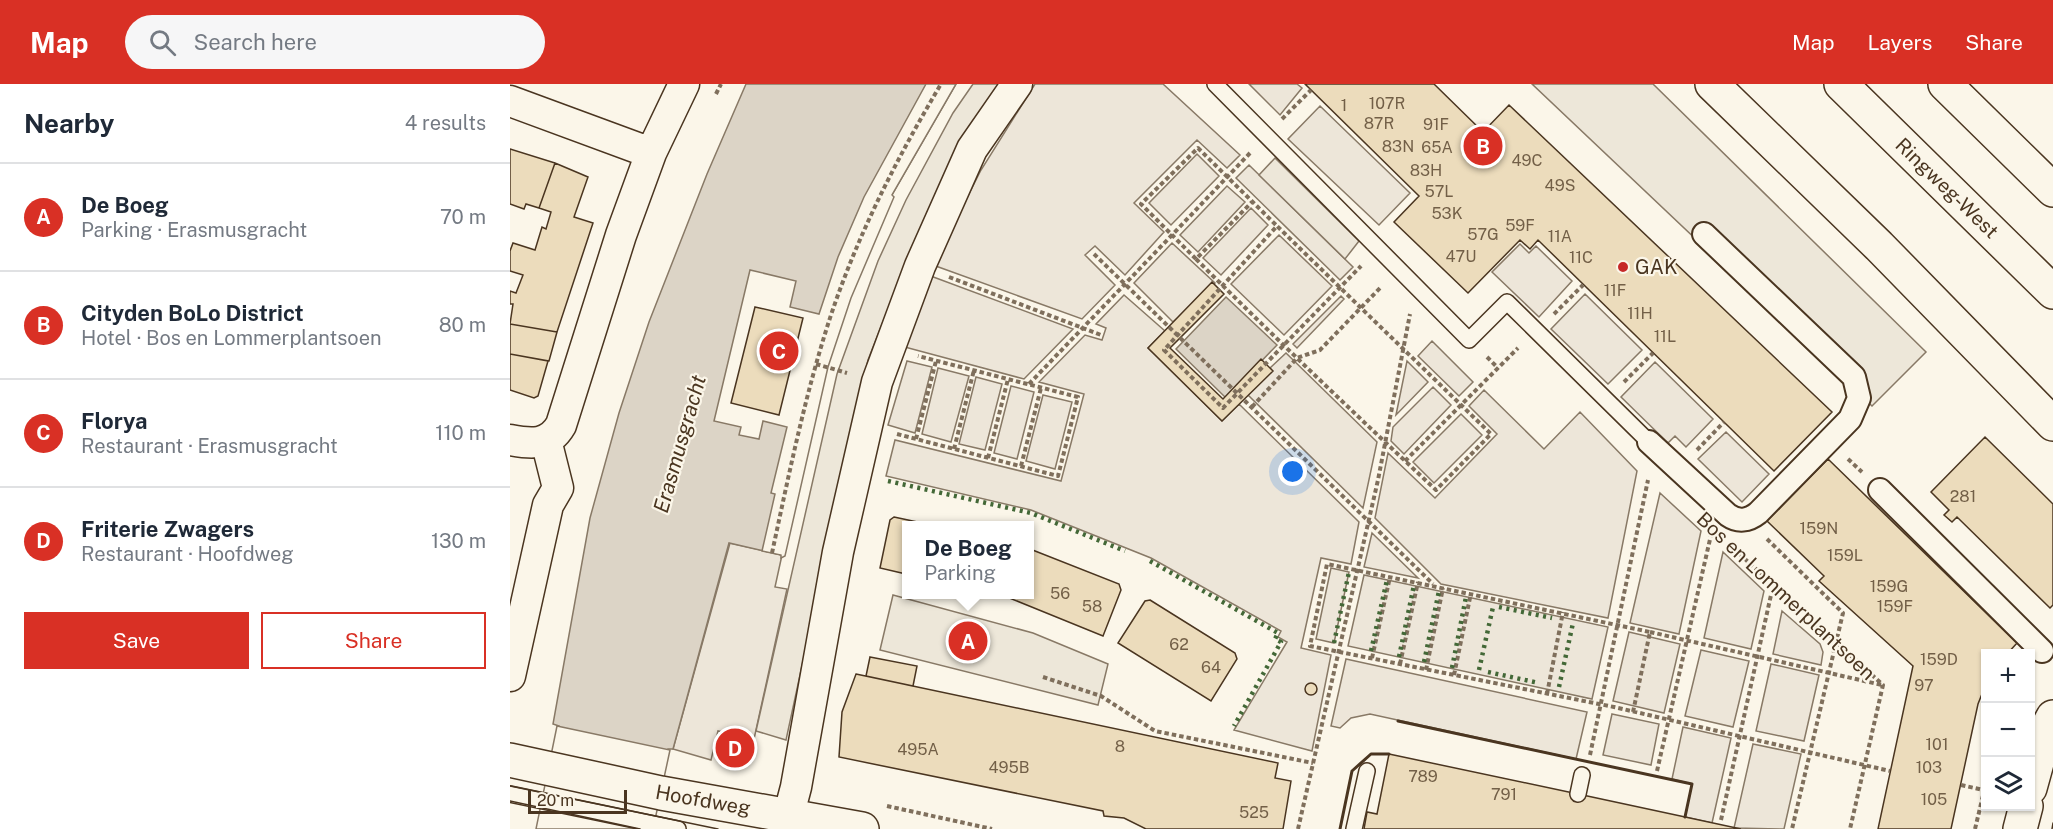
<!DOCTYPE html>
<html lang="en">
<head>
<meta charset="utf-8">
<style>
  body { margin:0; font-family:"Public Sans",sans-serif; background:#f6f6f7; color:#1f2937 }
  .controls { position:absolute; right:18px; bottom:18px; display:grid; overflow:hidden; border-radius:0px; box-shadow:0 2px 4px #0004 }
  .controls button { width:54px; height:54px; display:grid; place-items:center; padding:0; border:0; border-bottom:2px solid #e0e1e3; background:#fff; color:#1f2937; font:30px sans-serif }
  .scale { position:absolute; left:18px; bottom:15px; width:99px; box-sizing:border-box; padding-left:6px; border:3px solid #4a3520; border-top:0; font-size:16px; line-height:21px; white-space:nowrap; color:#4a3520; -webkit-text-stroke:4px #fbf6e9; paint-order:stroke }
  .you { position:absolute; left:783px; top:388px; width:21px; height:21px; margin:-15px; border:4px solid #fff; border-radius:50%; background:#1a73e8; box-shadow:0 0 0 9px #1a73e833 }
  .badge { display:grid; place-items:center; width:39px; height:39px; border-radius:50%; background:#d93025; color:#fff; font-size:20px; font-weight:700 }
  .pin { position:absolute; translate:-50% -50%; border:3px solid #fff; box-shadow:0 2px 6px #0006 }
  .popup { position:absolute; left:392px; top:437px; width:132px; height:78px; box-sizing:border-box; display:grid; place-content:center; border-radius:0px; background:#fff; filter:drop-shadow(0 2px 4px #0005); font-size:20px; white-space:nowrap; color:#747a83 }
  .popup b { font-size:22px; color:#1f2937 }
  .popup::after { content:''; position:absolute; left:50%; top:100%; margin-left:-12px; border:12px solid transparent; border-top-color:#fff }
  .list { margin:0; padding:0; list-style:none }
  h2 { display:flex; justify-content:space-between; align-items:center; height:78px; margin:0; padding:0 24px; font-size:26px }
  h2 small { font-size:20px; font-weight:400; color:#747a83 }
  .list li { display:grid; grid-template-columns:39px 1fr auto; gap:18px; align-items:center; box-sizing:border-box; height:108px; padding:0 24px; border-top:2px solid #e0e1e3 }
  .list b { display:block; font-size:22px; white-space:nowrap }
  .list p { margin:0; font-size:20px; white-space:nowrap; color:#747a83 }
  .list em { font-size:20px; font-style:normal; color:#747a83 }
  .actions { display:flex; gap:12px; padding:18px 24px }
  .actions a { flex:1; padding:14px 0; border:2px solid #d93025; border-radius:0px; text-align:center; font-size:21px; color:#d93025 }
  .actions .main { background:#d93025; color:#fff }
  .icon { flex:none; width:33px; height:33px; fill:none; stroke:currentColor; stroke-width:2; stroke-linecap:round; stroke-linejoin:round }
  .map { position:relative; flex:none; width:1543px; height:745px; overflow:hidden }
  header { display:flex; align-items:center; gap:36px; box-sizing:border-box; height:84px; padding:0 30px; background:#d93025; color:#fff }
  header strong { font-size:28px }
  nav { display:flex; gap:33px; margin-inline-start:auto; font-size:21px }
  .search { width:420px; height:54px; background:#f6f6f7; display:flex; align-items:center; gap:15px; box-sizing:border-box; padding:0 21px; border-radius:33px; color:#747a83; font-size:22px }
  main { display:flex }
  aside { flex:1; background:#fff }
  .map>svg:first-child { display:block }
  .green { fill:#ede6d9; stroke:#887966; stroke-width:1.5 }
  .parking { fill:#ede7d9; stroke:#887966; stroke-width:1.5 }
  .water { fill:#dcd4c6; stroke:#887966; stroke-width:1.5 }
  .pier { fill:#fbf6e9; stroke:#887966; stroke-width:1.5 }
  .building { fill:#ecdcbc; stroke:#4a3520; stroke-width:1.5 }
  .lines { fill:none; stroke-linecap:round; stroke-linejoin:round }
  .service-casing { stroke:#4a3520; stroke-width:18 }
  .pedestrian-casing { stroke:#4a3520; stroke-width:26 }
  .minor-casing { stroke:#4a3520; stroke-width:33 }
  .tertiary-casing { stroke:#4a3520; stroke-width:36 }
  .secondary-casing { stroke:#4a3520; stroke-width:36 }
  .motorway-casing { stroke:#4a3520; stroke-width:36 }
  .path { stroke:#7f6f5c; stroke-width:4; stroke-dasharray:4.5 3; stroke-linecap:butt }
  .service { stroke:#fbf6e9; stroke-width:15 }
  .pedestrian { stroke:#fbf6e9; stroke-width:22 }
  .minor { stroke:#fbf6e9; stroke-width:30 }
  .tertiary { stroke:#fbf6e9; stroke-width:33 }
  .secondary { stroke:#fbf6e9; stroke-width:33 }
  .motorway { stroke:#fbf6e9; stroke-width:33 }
  .tram { stroke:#4a3520; stroke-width:1.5 }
  .hedge { stroke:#436837; stroke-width:4.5; stroke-dasharray:3 4.5; stroke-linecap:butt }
  .wall { stroke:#4a3520; stroke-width:3 }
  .poi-dot { fill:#c62828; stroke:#fbf6e9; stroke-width:2 }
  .labels { text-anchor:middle; stroke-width:4.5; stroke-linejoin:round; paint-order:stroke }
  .number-label { font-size:16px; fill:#725f47 }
  .street-label { font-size:20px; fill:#4a3520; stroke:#fbf6e9 }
  .poi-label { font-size:20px; fill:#4a3520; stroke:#fbf6e9; text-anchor:start }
  .water-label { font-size:21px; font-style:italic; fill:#4a3520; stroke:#fbf6e9 }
</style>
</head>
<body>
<header>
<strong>Map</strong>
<div class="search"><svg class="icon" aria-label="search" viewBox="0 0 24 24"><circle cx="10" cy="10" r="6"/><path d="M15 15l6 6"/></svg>Search here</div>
<nav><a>Map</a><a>Layers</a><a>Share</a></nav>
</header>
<main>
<aside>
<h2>Nearby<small>4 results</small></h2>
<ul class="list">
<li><span class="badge">A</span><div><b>De Boeg</b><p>Parking · Erasmusgracht</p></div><em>70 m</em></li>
<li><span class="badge">B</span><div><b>Cityden BoLo District</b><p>Hotel · Bos en Lommerplantsoen</p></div><em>80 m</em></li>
<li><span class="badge">C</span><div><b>Florya</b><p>Restaurant · Erasmusgracht</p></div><em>110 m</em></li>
<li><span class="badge">D</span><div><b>Friterie Zwagers</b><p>Restaurant · Hoofdweg</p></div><em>130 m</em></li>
</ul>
<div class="actions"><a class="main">Save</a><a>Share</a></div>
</aside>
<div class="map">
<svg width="1543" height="745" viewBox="0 0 1543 745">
  <rect width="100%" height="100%" fill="#fbf6e9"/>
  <path class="green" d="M525 0H653L730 71 717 84 687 56 624 119 654 148 615 191 585 162 575 171 605 201 572 235 423 181 471 86Z
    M739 0H787L792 4 770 31Z
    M810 22 900 109 869 141 778 55Z
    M687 70 709 92 661 141 639 119Z
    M739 81 843 183 830 196 726 94Z
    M717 102 735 118 688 168 670 151Z
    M741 124 758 141 711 191 693 174Z
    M769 151 822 202 774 251 721 200Z
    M662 159 705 199 663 238 624 199Z
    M1010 160 1019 169 1026 162 1062 197 1029 233 982 188Z
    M418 191 563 245 514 295 391 262Z
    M1075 210 1132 266 1098 300 1041 245Z
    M614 211 655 247 638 264 712 337 729 320 849 438 841 480 811 474 791 564 821 571 802 667 724 646 777 558 768 553 771 547 641 474 521 426 376 392 385 356 551 397 574 310 529 298 575 251 592 256 596 244 586 240Z
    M831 212 834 215 787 264 783 260Z
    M922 257 963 298 949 312 908 272Z
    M776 269 867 358 853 424 738 311 762 287 760 284Z
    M397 277 422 283 405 349 378 341Z
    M897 277 918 298 886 331Z
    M1145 278 1203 335 1176 363 1165 352 1158 359 1111 313Z
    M428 284 459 292 441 358 412 350Z
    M466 293 492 300 475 366 449 360Z
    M501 302 524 308 507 375 484 369Z
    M923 303 941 321 894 370 881 357 883 343Z
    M974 306 1034 365 1070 328 1127 387 1098 534 931 500 865 434 878 369 925 414 987 350 959 322Z
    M533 311 562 318 545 385 516 377Z
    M951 330 972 351 924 399 903 378Z
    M1216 348 1259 390 1232 418 1188 375Z
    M1150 409 1191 447 1169 550 1120 539Z
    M862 449 908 494 854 483Z
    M220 459 272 471 265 503 277 505 244 655 208 647 201 676 163 665Z
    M1213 468 1254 507 1241 565 1194 554Z
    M821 484 839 488 824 559 806 555Z
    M854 491 1098 543 1082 615 838 562Z
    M1272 527 1310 560 1313 568 1311 581 1263 570Z
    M1119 548 1170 560 1154 629 1103 617Z
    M1191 566 1239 577 1223 643 1175 632Z
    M836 575 1077 628 1066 675 860 630 841 634 830 644 821 642Z
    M1261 580 1309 591 1294 657 1246 647Z
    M1102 630 1149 640 1141 681 1093 671Z
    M1173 643 1221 654 1202 739 1175 733 1182 700 1162 695Z
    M1243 660 1291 670 1274 745 1224 744Z"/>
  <path class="parking" d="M463 0H493L456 51 406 154 358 276 276 656 246 647 327 290 368 177 396 116 443 29Z
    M1022 0H1143L1416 268 1362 322Z
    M765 74 849 157 835 175 749 91Z
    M383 511 523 549 598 580 588 621 370 566Z"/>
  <path class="water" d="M236 0H446L382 111 338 214 315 282 272 471 219 459 163 665H158L142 745H27L49 642 43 640 80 434 109 329 139 238 197 90Z
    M716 213 767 261 716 314 666 265Z"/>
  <path class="pier" d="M416 0H446L382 111 384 113 341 214 318 283 275 472 271 474V471L252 467 265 410 261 409 277 343 253 337 249 355 229 351 231 343 204 337 240 186 286 197 280 223 309 230 328 173 354 113Z
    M47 642 160 666 143 745H26Z"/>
  <path class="building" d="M795 0H924L973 48 999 21 1322 328 1264 387 1028 156 1020 165 1010 156 958 209 884 138 909 112Z
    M0 65 45 79 29 124 16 120 14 125 0 120Z
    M45 79 78 93 64 133 83 139 47 248 0 240 3 220H0V207L6 209 13 191 0 187V167L3 159 25 166 32 143 36 145 41 128 29 124Z
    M702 198 714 210 660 264 713 315 751 275 763 287 712 337 638 264Z
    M245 223 293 234 269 331 221 319Z
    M0 240 47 248 39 277 0 270Z
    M0 270 38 277 28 312 24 314 0 306Z
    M1475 353 1543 420V521L1540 524 1447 433 1442 438 1434 431 1439 426 1421 408Z
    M1318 375 1507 559 1497 570H1476V600L1468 620 1441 745H1368L1403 582 1309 497 1314 492 1257 437Z
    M384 433 426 442H396V490L370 484 380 436Z
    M520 465 609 500 611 506 593 552 492 511 520 510Z
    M640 516 725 569 727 575 701 617 608 559 635 517Z
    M360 573 407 582 403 602 356 592Z
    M346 590 768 679 765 694 781 697 773 745H636L614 734 594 732 593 727 329 673 332 628Z
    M795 605a6 6 0 1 1 12 0a6 6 0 1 1-12 0Z
    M210 648 234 653 231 668 207 663Z
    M879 670 1068 710 1231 745H854L857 728 867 730Z"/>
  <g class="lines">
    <g class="service-casing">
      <path id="service" d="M705 0 959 256 997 218 1139 358
        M0 710 168 745
        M1068 710 1072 691
        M844 745 857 687"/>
    </g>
    <g class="pedestrian-casing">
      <path id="pedestrian" d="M1139 358 1218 431C1228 438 1238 437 1248 429L1340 335 1349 314 1344 293 1194 150
        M1370 406 1532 567"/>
    </g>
    <g class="minor-casing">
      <path id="minor" d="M0 17 141 69
        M0 356C21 360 39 362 51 341L111 151 141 69 174 0
        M0 592 38 421 48 404 36 356
        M275 745 286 703 328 468 367 298 410 182 462 65 507 0"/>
    </g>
    <g class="tertiary-casing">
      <path id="tertiary" d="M0 676 151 709 352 745"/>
    </g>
    <g class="secondary-casing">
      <path id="secondary" d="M1520 704 1536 646 1543 633
        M1510 745 1516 722"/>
    </g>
    <g class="motorway-casing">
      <path id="motorway" d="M1202 0 1369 162 1543 340
        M1331 0 1543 208
        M1435 0 1543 106"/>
    </g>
    <path class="path" d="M206 10 211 0
      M772 35 801 6
      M740 69 662 151 686 175 742 118
      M584 170 923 500
      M686 175C764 253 845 330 926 406L981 350 850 223 767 142 654 266 713 324C759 276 805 229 851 182
      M439 193 591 251
      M1044 230 1073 201
      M977 273 987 283
      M306 280 337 289
      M1114 298 1143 269
      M519 300 662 151 631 120 688 64 767 142
      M742 323 787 274 810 266 872 202
      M387 350 548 392 568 313 408 272
      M406 355 426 277
      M444 365 464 286
      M1187 366 1214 338
      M478 374 498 295
      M1338 375 1352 388
      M895 377 1008 264
      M511 382 531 304
      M1257 455 1333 529 1282 745
      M1223 464 1373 601 1340 745
      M262 469C279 390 295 311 320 234 347 152 387 74 431 0
      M1140 548 1372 601
      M862 574 880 493
      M890 580 908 498
      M916 586 933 504
      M944 591 961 509
      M533 593 591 612 645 647 803 679
      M1037 610 1053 528
      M1123 628 1140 548 817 480 800 562 1104 623 1380 687
      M1080 671 1138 396
      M1147 687 1201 451
      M1451 701 1473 706
      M377 722 482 745
      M1211 736 1263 502
      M788 745 868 396 900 230
      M1465 745 1476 699"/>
    <use href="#service" class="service"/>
    <use href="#pedestrian" class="pedestrian"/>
    <use href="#minor" class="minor"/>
    <use href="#tertiary" class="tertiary"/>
    <use href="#secondary" class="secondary"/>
    <use href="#motorway" class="motorway"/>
    <path class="tram" d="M0 702 208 745
      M0 717 130 745
      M1542 745 1543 739"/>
    <path class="hedge" d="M378 397 521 429 615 467
      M640 477 768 549 765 555 771 558 724 642
      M989 523 1042 534
      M824 559 839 488
      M861 567 877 496
      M889 573 904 501
      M914 578 929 507
      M942 584 956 513
      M969 586 983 523
      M978 588 1029 599
      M1049 603 1063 539"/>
    <path class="wall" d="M888 637 1182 700 1175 733
      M830 745 842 687 861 670H879"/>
  </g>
  <circle class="poi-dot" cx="1113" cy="183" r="6"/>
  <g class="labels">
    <g class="number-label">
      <text x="877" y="25">107R</text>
      <text x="834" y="27">1</text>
      <text x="869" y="45">87R</text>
      <text x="926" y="46">91F</text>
      <text x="888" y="68">83N</text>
      <text x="927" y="69">65A</text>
      <text x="1017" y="82">49C</text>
      <text x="916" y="92">83H</text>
      <text x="1050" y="107">49S</text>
      <text x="929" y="113">57L</text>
      <text x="937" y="135">53K</text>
      <text x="1010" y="147">59F</text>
      <text x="973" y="156">57G</text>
      <text x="1050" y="158">11A</text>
      <text x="951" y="178">47U</text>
      <text x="1071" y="179">11C</text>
      <text x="1105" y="212">11F</text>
      <text x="1130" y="235">11H</text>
      <text x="1155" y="258">11L</text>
      <text x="1453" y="418">281</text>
      <text x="1309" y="450">159N</text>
      <text x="1335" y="477">159L</text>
      <text x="1379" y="508">159G</text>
      <text x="550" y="515">56</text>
      <text x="582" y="528">58</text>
      <text x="1385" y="528">159F</text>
      <text x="669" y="566">62</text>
      <text x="1429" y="581">159D</text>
      <text x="701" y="589">64</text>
      <text x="1414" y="607">97</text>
      <text x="1427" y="666">101</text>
      <text x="610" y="668">8</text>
      <text x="408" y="671">495A</text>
      <text x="499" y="689">495B</text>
      <text x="1419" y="689">103</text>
      <text x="913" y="698">789</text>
      <text x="994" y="716">791</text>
      <text x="1424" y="721">105</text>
      <text x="744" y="734">525</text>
    </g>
    <g class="street-label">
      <text transform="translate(1437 104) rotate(44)" y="7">Ringweg-West</text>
      <text transform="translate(1276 512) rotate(43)" y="7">Bos en Lommerplantsoen</text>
      <text transform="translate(193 716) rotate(10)" y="7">Hoofdweg</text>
    </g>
    <g class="poi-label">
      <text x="1125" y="190">GAK</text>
    </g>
    <g class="water-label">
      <text transform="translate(170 360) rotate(-74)" y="7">Erasmusgracht</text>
    </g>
  </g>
</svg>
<div class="controls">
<button>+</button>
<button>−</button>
<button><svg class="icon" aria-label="layers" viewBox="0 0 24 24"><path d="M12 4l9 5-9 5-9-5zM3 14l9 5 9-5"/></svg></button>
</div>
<div class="scale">20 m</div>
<div class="you"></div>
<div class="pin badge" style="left:458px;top:557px">A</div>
<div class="popup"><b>De Boeg</b>Parking</div>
<div class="pin badge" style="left:973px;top:62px">B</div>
<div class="pin badge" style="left:269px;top:267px">C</div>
<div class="pin badge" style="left:225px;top:664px">D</div>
</div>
</main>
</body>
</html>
